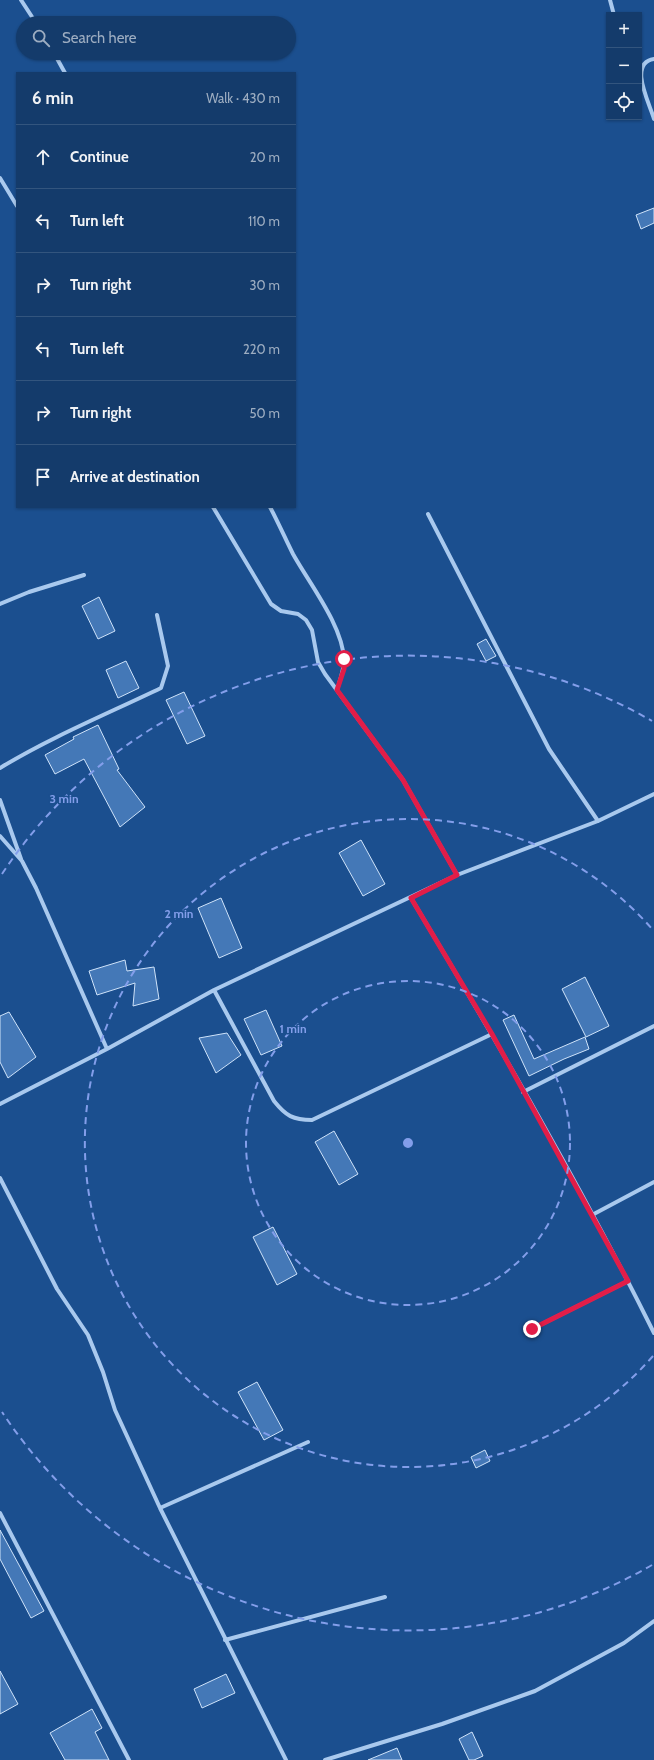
<!DOCTYPE html>
<html lang="en">
<head>
<meta charset="utf-8">
<style>
  body { margin:0; font-family:Cabin,sans-serif; background:#214673; color:#f1f3f6 }
  .controls { position:absolute; right:12px; top:12px; display:grid; overflow:hidden; border-radius:0px; box-shadow:0 1px 3px #0004 }
  .controls button { width:36px; height:36px; display:grid; place-items:center; padding:0; border:0; border-bottom:1px solid #33557e; background:#143b6b; color:#f1f3f6; font:20px sans-serif }
  .stop { position:absolute; width:12px; height:12px; margin:-9px; border:3px solid #e11d48; border-radius:50%; background:#fff }
  .stop.end { background:#e11d48; border-color:#fff; box-shadow:0 1px 4px #0008 }
  .list { margin:0; padding:0; list-style:none }
  h2 { display:flex; justify-content:space-between; align-items:center; height:52px; margin:0; padding:0 16px; font-size:17px }
  h2 small { font-size:13px; font-weight:400; color:#9dadc1 }
  .list li { display:grid; grid-template-columns:26px 1fr auto; gap:12px; align-items:center; box-sizing:border-box; height:64px; padding:0 16px; border-top:1px solid #33557e }
  .list b { display:block; font-size:15px; white-space:nowrap }
  .list em { font-size:13px; font-style:normal; color:#9dadc1 }
  .icon { flex:none; width:22px; height:22px; fill:none; stroke:currentColor; stroke-width:2; stroke-linecap:round; stroke-linejoin:round }
  .map { position:relative; flex:none; width:654px; height:1760px; overflow:hidden }
  .search { position:absolute; background:#143b6b; box-shadow:0 1px 3px #0004; left:16px; top:16px; width:280px; height:44px; display:flex; align-items:center; gap:10px; box-sizing:border-box; padding:0 14px; border-radius:22px; color:#9dadc1; font-size:15px }
  .panel { position:absolute; background:#143b6b; box-shadow:0 1px 3px #0004; left:16px; top:72px; width:280px; height:436px; border-radius:0px }
  .map>svg:first-child { display:block }
  .building { fill:#4478b7; stroke:#cfe3fa }
  .lines { fill:none; stroke-linecap:round; stroke-linejoin:round }
  .street { stroke:#a9c9ee; stroke-width:4 }
  .route { stroke:#e11d48; stroke-width:5 }
  .ring { fill:none; stroke:#839eea; stroke-width:2; stroke-dasharray:7 5 }
  .centre { fill:#839eea; stroke:#1b4f8f; stroke-width:2 }
  .ring-label { font-size:12px; text-anchor:middle; font-weight:bold; fill:#839eea; stroke:#1b4f8f; stroke-width:3; stroke-linejoin:round; paint-order:stroke }
</style>
</head>
<body>
<div class="map">
<svg width="654" height="1760" viewBox="0 0 654 1760">
  <rect width="100%" height="100%" fill="#1b4f8f"/>
  <path class="building" d="M654 208V223L641 229 636 215Z
    M99 597 115 631 98 639 82 606Z
    M486 639 496 656 486 661 477 644Z
    M126 661 139 688 118 698 106 670Z
    M184 692 205 736 187 744 166 700Z
    M98 725 119 769 117 770 145 807 120 827 84 759 55 774 45 755 74 739 73 737Z
    M361 840 385 884 363 896 339 853Z
    M221 898 242 948 219 958 198 908Z
    M125 960 127 971 154 967 159 999 133 1006 135 983 97 995 89 971Z
    M585 977 609 1026 586 1037 562 989Z
    M266 1010 282 1046 261 1055 244 1019Z
    M9 1012 36 1057 8 1078 0 1062V1016Z
    M514 1015 534 1059 585 1037 589 1049 564 1059 529 1076 503 1020Z
    M227 1033 241 1055 216 1073 199 1038Z
    M334 1131 358 1174 339 1185 315 1142Z
    M273 1227 297 1274 277 1285 253 1237Z
    M257 1382 283 1430 264 1440 238 1392Z
    M485 1450 490 1461 476 1468 471 1457Z
    M0 1530 44 1611 31 1618 0 1559Z
    M0 1671 18 1704 0 1714Z
    M226 1674 235 1693 202 1708 194 1689Z
    M92 1709 102 1728 95 1732 109 1760H65L50 1733Z
    M472 1732 483 1756 474 1760H469L459 1739Z
    M397 1748 402 1760H368Z"/>
  <g class="lines">
    <path class="street" d="M21 0 36 23
      M610 0 614 15
      M54 53 65 73
      M654 59C628 63 649 102 654 119
      M0 178 17 206
      M213 507 271 604 281 611 298 614 306 620 312 630 318 662 325 674 403 780 457 875
      M270 507C278 522 285 538 293 554 309 583 343 626 344 660 344 670 340 680 337 690
      M428 514 549 749 598 821
      M0 604 29 592 84 575
      M0 768C51 737 107 714 161 688L168 666 157 615
      M0 800 21 859
      M0 836 22 861 36 888 107 1049
      M411 898C496 1040 580 1184 654 1333
      M214 990 274 1101C286 1116 293 1120 312 1120L492 1034
      M523 1092 654 1026
      M0 1104 107 1049 214 990 457 875 598 821 654 794
      M0 1178 57 1289 88 1335 103 1372 115 1410 160 1508 286 1760
      M592 1215 654 1182
      M532 1329 628 1281
      M160 1508 308 1442
      M0 1513 129 1760
      M225 1640 385 1597
      M325 1760 442 1724 535 1691 624 1643 654 1621"/>
  </g>
  <g class="lines">
    <path class="route" d="M344 659V669L337 690 403 780 457 875 411 898 492 1034 628 1281 532 1329"/>
  </g>
  <g class="ring">
    <circle cx="408" cy="1143" r="162"/>
    <path d="M653 1356A324 324 0 1 1 653 930"/>
    <path d="M652 1565A487 487 0 0 1 2 1412M2 874A487 487 0 0 1 652 721"/>
  </g>
  <circle cx="408" cy="1143" r="6" class="centre"/>
  <g class="ring-label">
    <text x="64" y="803">3 min</text>
    <text x="179" y="918">2 min</text>
    <text x="293" y="1033">1 min</text>
  </g>
</svg>
<div class="controls">
<button>+</button>
<button>−</button>
<button><svg class="icon" aria-label="locate" viewBox="0 0 24 24"><circle cx="12" cy="12" r="6"/><path d="M12 2v4M12 18v4M2 12h4M18 12h4"/></svg></button>
</div>
<div class="stop" style="left:344px;top:659px"></div>
<div class="stop end" style="left:532px;top:1329px"></div>
<div class="search"><svg class="icon" aria-label="search" viewBox="0 0 24 24"><circle cx="10" cy="10" r="6"/><path d="M15 15l6 6"/></svg>Search here</div>
<section class="panel">
<h2>6 min<small>Walk · 430 m</small></h2>
<ul class="list">
<li><svg class="icon" aria-label="ahead" viewBox="0 0 24 24"><path d="M12 20V5M6 11l6-6 6 6"/></svg><div><b>Continue</b></div><em>20 m</em></li>
<li><svg class="icon" aria-label="left" viewBox="0 0 24 24"><path d="M17 20v-9H6M10 6l-5 5 5 5"/></svg><div><b>Turn left</b></div><em>110 m</em></li>
<li><svg class="icon" aria-label="right" viewBox="0 0 24 24"><path d="M7 20v-9h11M14 6l5 5-5 5"/></svg><div><b>Turn right</b></div><em>30 m</em></li>
<li><svg class="icon" aria-label="left" viewBox="0 0 24 24"><path d="M17 20v-9H6M10 6l-5 5 5 5"/></svg><div><b>Turn left</b></div><em>220 m</em></li>
<li><svg class="icon" aria-label="right" viewBox="0 0 24 24"><path d="M7 20v-9h11M14 6l5 5-5 5"/></svg><div><b>Turn right</b></div><em>50 m</em></li>
<li><svg class="icon" aria-label="arrive" viewBox="0 0 24 24"><path d="M6 21V4h12l-3 4 3 4H6"/></svg><div><b>Arrive at destination</b></div></li>
</ul>
</section>
</div>
</body>
</html>
